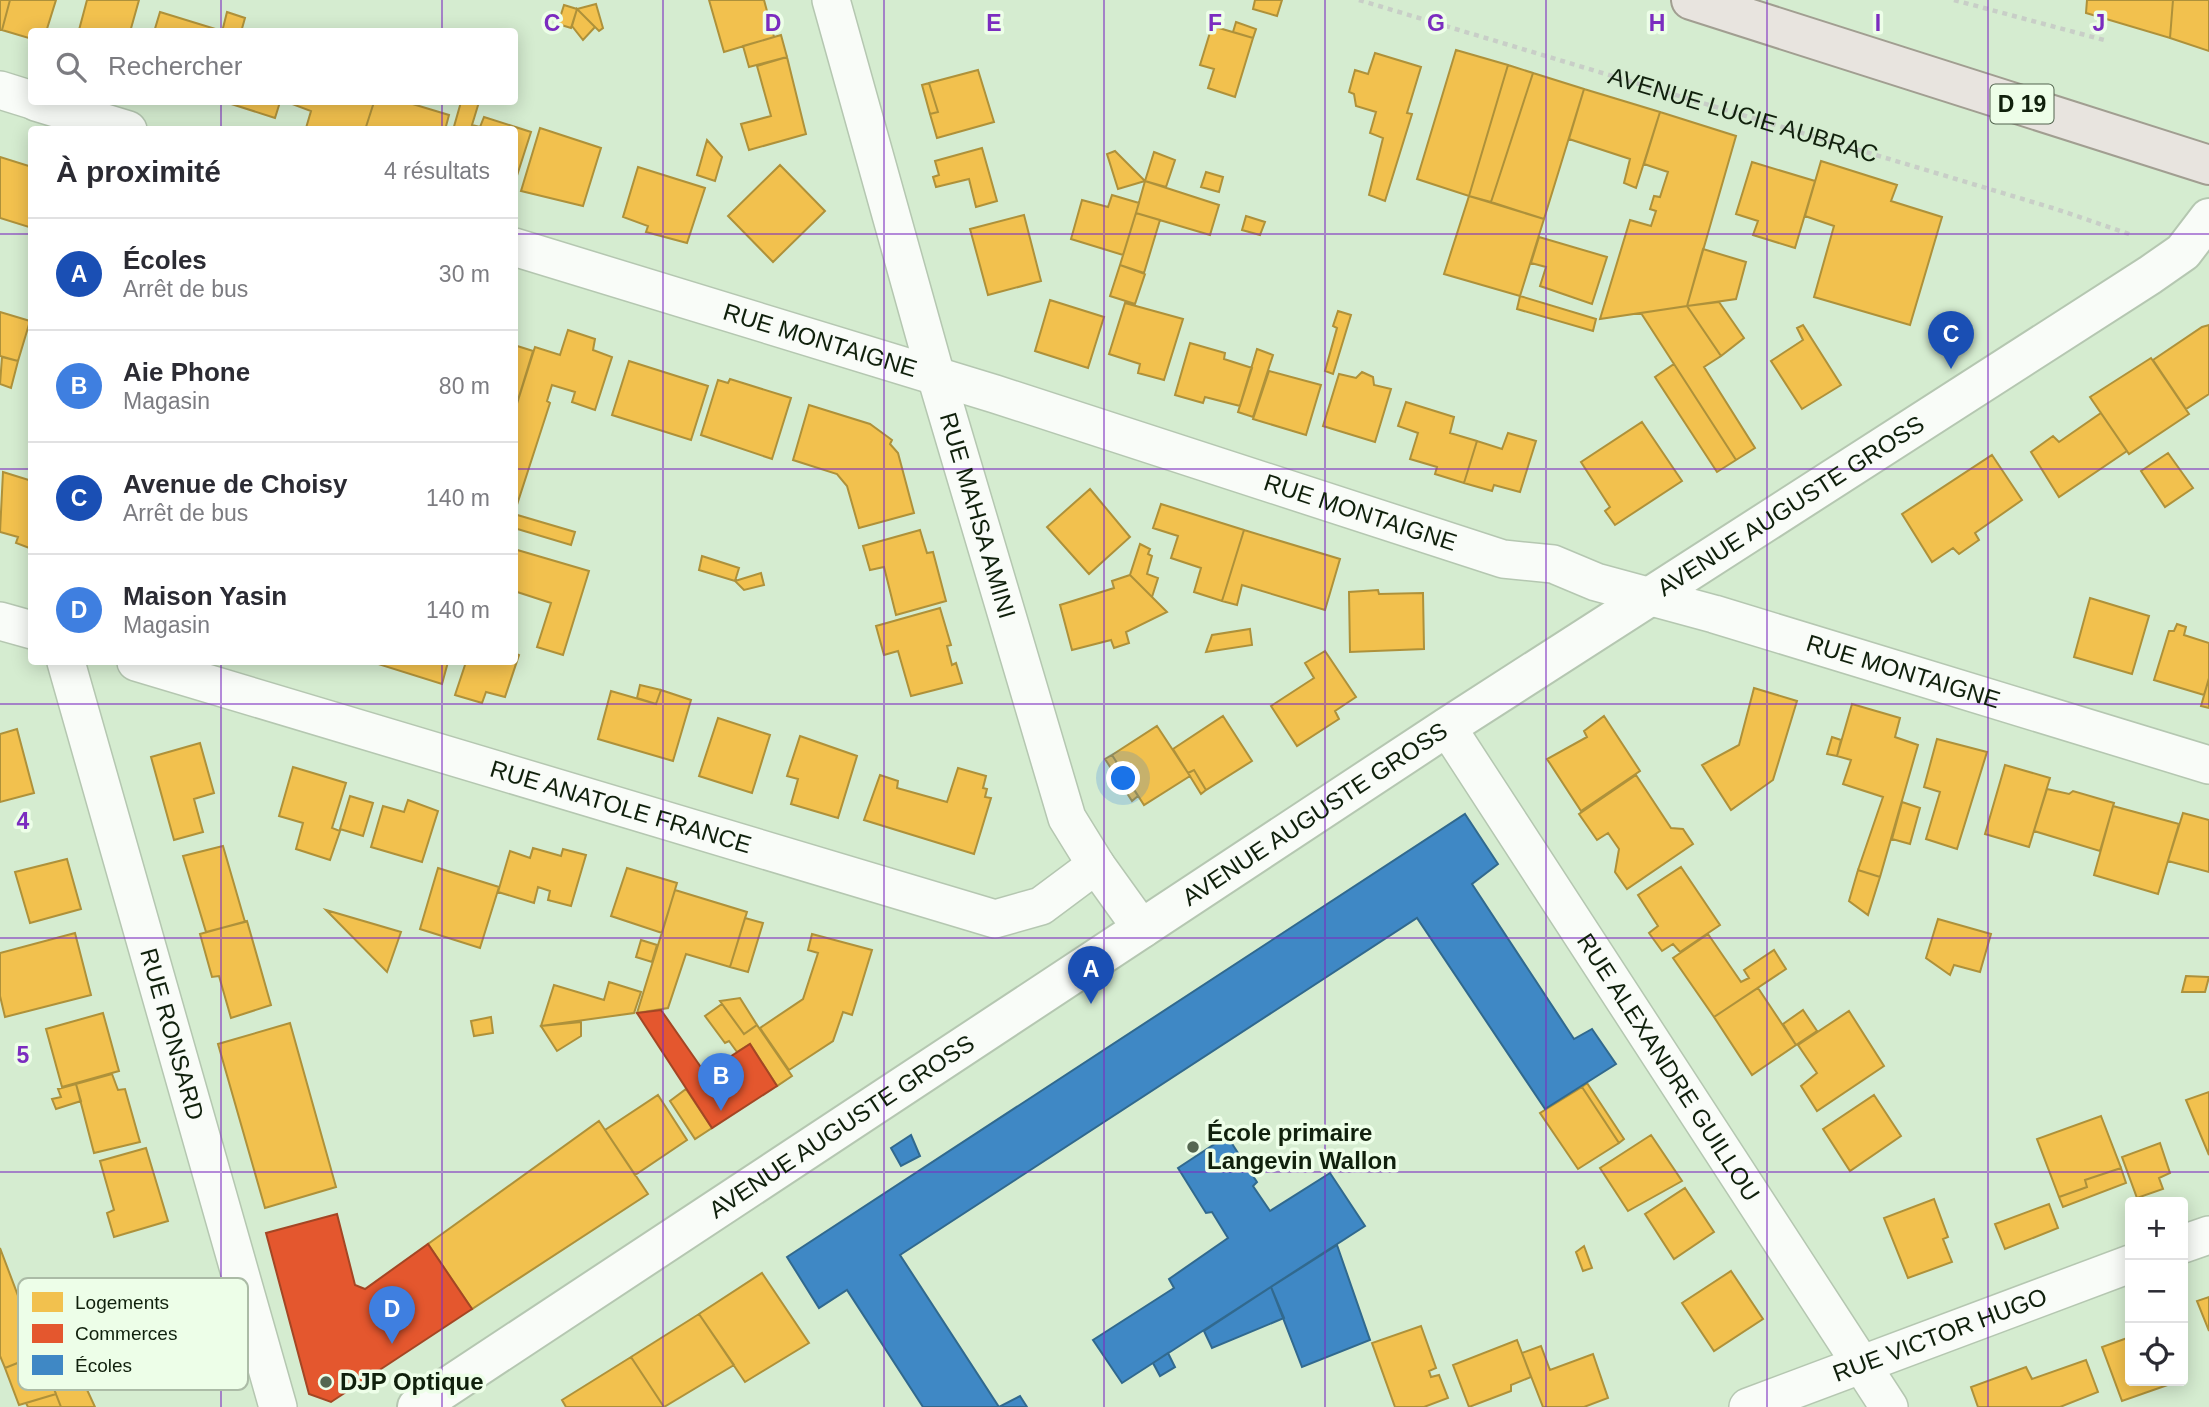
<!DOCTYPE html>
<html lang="fr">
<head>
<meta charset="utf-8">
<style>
  body { margin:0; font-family:Helvetica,sans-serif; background:#f7f7f7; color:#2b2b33 }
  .controls { position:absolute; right:21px; bottom:21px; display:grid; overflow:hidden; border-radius:7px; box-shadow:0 4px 18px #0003 }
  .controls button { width:63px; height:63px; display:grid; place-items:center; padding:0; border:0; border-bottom:2px solid #e1e1e2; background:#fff; color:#2b2b33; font:35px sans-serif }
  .you { position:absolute; left:1124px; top:779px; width:24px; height:24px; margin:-18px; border:5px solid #fff; border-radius:50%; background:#1a73e8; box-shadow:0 0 0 10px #1a73e833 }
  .badge { display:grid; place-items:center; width:46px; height:46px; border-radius:50%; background:#b45309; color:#fff; font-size:23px; font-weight:700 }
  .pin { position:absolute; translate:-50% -58px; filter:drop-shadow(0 2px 4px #0008) }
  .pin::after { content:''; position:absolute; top:37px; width:24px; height:21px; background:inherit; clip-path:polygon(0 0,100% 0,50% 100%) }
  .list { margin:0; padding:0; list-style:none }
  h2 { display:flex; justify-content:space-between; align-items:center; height:91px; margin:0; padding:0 28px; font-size:30px }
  h2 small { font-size:23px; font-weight:400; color:#7c7c81 }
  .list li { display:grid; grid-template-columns:46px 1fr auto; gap:21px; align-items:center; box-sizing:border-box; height:112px; padding:0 28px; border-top:2px solid #e1e1e2 }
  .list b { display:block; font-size:26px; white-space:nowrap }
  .list p { margin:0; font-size:23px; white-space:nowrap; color:#7c7c81 }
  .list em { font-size:23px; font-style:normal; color:#7c7c81 }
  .icon { flex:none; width:38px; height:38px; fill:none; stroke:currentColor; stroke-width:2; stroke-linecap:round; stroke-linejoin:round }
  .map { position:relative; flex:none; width:2209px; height:1407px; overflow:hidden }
  .search { position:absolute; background:#fff; box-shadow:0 4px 18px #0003; left:28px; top:28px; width:490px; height:77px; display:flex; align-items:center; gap:18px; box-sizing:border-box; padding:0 24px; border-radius:7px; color:#7c7c81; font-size:26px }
  .panel { position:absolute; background:#fff; box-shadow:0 4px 18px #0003; left:28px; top:126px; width:490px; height:539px; border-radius:7px }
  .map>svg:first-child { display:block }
  .homes { fill:#f2c14e; stroke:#ae913a; stroke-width:2 }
  .shops { fill:#e4572e; stroke:#a44624; stroke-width:2 }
  .schools { fill:#3f88c5; stroke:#31698e; stroke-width:2 }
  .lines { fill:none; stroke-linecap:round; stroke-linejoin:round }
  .minor-casing { stroke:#b5c7b1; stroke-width:40 }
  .tertiary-casing { stroke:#b5c7b1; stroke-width:42 }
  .primary-casing { stroke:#a19e91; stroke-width:42 }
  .path { stroke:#c8cec7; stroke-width:4.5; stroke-dasharray:5 5; stroke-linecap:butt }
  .minor { stroke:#f9fcf8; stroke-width:37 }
  .tertiary { stroke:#f9fcf8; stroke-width:38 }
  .primary { stroke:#e8e4df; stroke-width:38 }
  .grid { fill:none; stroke:#7b2cbf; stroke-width:2; stroke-opacity:0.55 }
  .poi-dot { fill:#556751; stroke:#edfee8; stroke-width:2.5 }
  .labels { text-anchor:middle; stroke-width:7; stroke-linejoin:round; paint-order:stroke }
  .shield { fill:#edfee8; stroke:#52634e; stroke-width:2 }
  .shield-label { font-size:23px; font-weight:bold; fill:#10200c }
  .street-label { font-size:24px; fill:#10200c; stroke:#edfee8 }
  .poi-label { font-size:24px; font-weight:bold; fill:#10200c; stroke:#edfee8; text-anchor:start }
  .key { fill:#edfee8; stroke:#abbba6; stroke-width:2 }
  .key-label { font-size:19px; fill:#10200c }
  .grid-label { font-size:23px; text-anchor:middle; font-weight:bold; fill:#7b2cbf; stroke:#edfee8; stroke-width:7; stroke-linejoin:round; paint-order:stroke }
</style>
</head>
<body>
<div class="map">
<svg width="2209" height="1407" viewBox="0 0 2209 1407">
  <rect width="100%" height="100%" fill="#d5ecd0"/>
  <path class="homes" d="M0 0H10L2 30H0Z
    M10 0H56L46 32H32V39L2 30Z
    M87 0H139L130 32 79 30Z
    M709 0H764L774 37 724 52Z
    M1255 0H1282L1277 16 1253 9Z
    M2087 0H2173L2170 38 2086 13Z
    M2173 0H2209V51L2170 38Z
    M596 4 603 28 599 31 577 9Z
    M564 5 577 9 571 28 558 24Z
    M577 9 595 27 583 40 572 26Z
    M160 12 222 31V32H154Z
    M227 12 245 18 241 32H222Z
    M1236 22 1256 29 1253 38 1233 32Z
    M1212 26 1253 38 1235 97 1208 88 1214 69 1200 65Z
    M781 35 787 57 749 67 743 46Z
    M1456 50 1508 65 1469 196 1417 179Z
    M1375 53 1421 67 1407 113 1412 114 1385 201 1369 195 1383 138 1370 133 1376 112 1356 106 1354 94 1349 92 1355 70 1368 74Z
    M787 57 806 134 749 150 741 124 771 116 757 66Z
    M1508 65 1533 73 1491 202 1469 196Z
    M978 70 994 122 937 138 930 114 938 112 929 83Z
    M1533 73 1584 89 1544 219 1491 202Z
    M929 83 938 112 930 114 922 85Z
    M1584 89 1660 112 1636 188 1624 183 1630 159 1569 139Z
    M225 102H280L275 118Z
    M287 102H374L365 130 306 128 311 111Z
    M374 102H406L449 115 445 130H365Z
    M461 102H479L472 125 480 127 484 117 531 132 514 185V130H453Z
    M1660 112 1736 136 1687 306 1600 319 1630 220 1651 226 1656 211 1650 209 1654 196 1660 197 1668 172 1644 164Z
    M540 128 601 148 583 206 521 191Z
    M707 140 722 157 715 181 697 175Z
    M982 148 997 201 976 207 969 179 936 187 933 177 939 175 935 161Z
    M1115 151 1145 181 1118 189 1107 154Z
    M1154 152 1175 160 1166 187 1145 181Z
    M0 157 32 167V228L0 218Z
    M1821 161 1897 185 1891 201 1942 217 1910 325 1814 297 1834 226 1805 216Z
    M1752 162 1815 181 1795 248 1753 235 1758 221 1736 214Z
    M780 165 825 211 773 262 728 216Z
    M638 167 705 188 687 243 646 232 648 226 623 217Z
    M1206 172 1223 177 1219 192 1201 187Z
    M1145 181 1219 205 1210 235 1136 213Z
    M1112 195 1139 203 1123 255 1071 239 1082 200 1108 207Z
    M1469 196 1544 219 1520 296 1444 274Z
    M1136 213 1160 220 1144 273 1120 265Z
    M1024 215 1041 281 988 295 970 229Z
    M1246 216 1265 222 1260 235 1242 230Z
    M1539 237 1607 257 1592 304 1540 286 1546 267 1531 263Z
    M1703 249 1746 262 1736 299 1687 306Z
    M1120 265 1145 274 1135 304 1110 296Z
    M1520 296 1596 319 1593 331 1517 309Z
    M1050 300 1104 317 1088 368 1035 351Z
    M1719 302 1744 338 1721 356 1687 306Z
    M1125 303 1183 319 1164 380 1138 373 1140 364 1109 354Z
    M1687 306 1721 356 1704 367 1755 448 1736 460 1641 313Z
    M1338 311 1351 315 1333 374 1325 371 1337 328 1333 326Z
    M0 312 30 321 18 361 0 356Z
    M1803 325 1841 385 1802 409 1771 361 1803 340 1797 328Z
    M2209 325V394L2186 409 2153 360 2202 327Z
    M568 330 595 339 593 350 612 357 595 410 572 402 575 392 552 385 547 401 550 403 514 514V413L535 347 560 355Z
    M1190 343 1225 353 1224 359 1252 368 1240 406 1205 397 1203 403 1175 395Z
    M514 345 533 351 514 413Z
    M1257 349 1273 355 1253 417 1238 412Z
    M2 357 18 361 11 388 0 384Z
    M2151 358 2189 414 2129 454 2090 397Z
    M629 361 708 386 691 440 612 415Z
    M1674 364 1736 460 1717 472 1655 377Z
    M1269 371 1321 385 1306 435 1253 419Z
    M1362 372 1373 377 1374 385 1391 389 1375 442 1323 426 1339 374 1356 378Z
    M730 379 791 398 772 459 701 435 718 380 728 383Z
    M1406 402 1454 417 1450 433 1477 441 1464 483 1435 474 1437 467 1410 459 1418 433 1398 426Z
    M809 405 870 424 892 440 890 444 898 453 914 513 859 528 847 486 837 474 793 460Z
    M2101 413 2127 451 2059 497 2031 452 2053 436 2059 442Z
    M1642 422 1682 481 1615 525 1605 511 1610 507 1581 462Z
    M1508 433 1536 441 1520 492 1494 485 1492 491 1464 483 1477 441 1502 449Z
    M2168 453 2193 488 2165 507 2141 471Z
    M1992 455 2022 500 1975 533 1979 540 1959 554 1953 548 1932 562 1902 514Z
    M3 472 32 481V549L16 543 18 537 0 532Z
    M1090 489 1130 537 1089 574 1047 527Z
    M1161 504 1244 530 1222 601 1194 592 1201 568 1171 558 1178 536 1153 528Z
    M514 514 575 532 571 545 514 528Z
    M920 530 927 553 933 552 946 601 896 615 884 567 870 570 863 546Z
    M1244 530 1340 559 1325 610 1242 585 1237 605 1222 601Z
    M1140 544 1150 549 1148 554 1152 556 1147 574 1158 578 1152 597 1130 575Z
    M514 549 589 571 563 655 537 647 551 603 514 591Z
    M702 556 739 568 735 581 699 570Z
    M761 573 764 585 744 590 735 581Z
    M1130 575 1167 612 1126 632 1129 643 1114 648 1111 640 1072 650 1060 605 1114 588 1112 581Z
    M1378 590 1379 594 1423 593 1424 649 1350 652 1349 592Z
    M2090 598 2149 616 2132 674 2074 657Z
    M940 608 951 645 947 646 952 665 956 663 962 683 911 696 898 651 884 655 876 626Z
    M2177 624 2186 627 2184 635 2209 643V678L2204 695 2154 680 2169 631H2174Z
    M1250 629 1252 645 1206 652 1212 635Z
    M1325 651 1356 697 1335 711 1339 719 1297 746 1271 706 1314 678 1305 663Z
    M514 653 519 655 505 697 486 692 482 703 455 695 466 662H514Z
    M379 662H448L442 684 378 664Z
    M2209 678V708L2201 706Z
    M640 685 661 690 656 704 637 698Z
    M1754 688 1797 701 1773 780 1731 810 1702 765 1739 745Z
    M661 690 691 700 673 761 598 739 611 691 656 704Z
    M1852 704 1900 718 1895 737 1918 745 1880 877 1858 870 1883 797 1843 784 1851 760 1837 756Z
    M1223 716 1252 761 1206 790 1194 770 1188 773 1173 749Z
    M1604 716 1640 771 1581 811 1547 759 1587 737 1584 731Z
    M718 718 770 735 752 793 699 776Z
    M1157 726 1190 776 1144 805 1112 755Z
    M17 729 34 793 0 802V734Z
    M800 736 857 756 838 818 791 804 798 779 787 776Z
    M1832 737 1841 740 1837 756 1827 754Z
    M1937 739 1987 752 1957 849 1926 839 1940 792 1924 787Z
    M200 743 214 793 194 799 203 832 174 840 151 757Z
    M1112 755 1138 796 1132 801 1105 759Z
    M2005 765 2050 778 2029 847 1985 834Z
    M293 767 346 783 332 828 340 831 330 860 296 849 303 823 279 816Z
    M958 768 986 776 983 788 987 789 985 797 991 798 974 854 864 820 880 775 898 781 897 788 947 802Z
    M1194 770 1206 790 1201 794 1188 773Z
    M1636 775 1671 828 1683 829 1693 844 1627 889 1615 872 1619 849 1608 833 1597 840 1579 814Z
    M2047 789 2069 794 2073 791 2114 803 2100 851 2034 831Z
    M350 796 373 803 363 836 340 829Z
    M408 800 438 811 422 862 371 847 383 806 404 812Z
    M1902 802 1920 808 1910 844 1892 839Z
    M2113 806 2179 824 2158 894 2094 875Z
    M2183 813 2209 820V872L2168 861Z
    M223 846 245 922 206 932 183 856Z
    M533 848 561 856 563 849 586 855 571 906 548 900 550 891 538 887 534 903 498 892 510 851 530 858Z
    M67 859 81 909 30 923 15 872Z
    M1681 867 1720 925 1680 952 1673 944 1662 951 1649 933 1658 926 1638 895Z
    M438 868 499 887 480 948 420 929Z
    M627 868 677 883 662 933 611 916Z
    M1858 870 1880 877 1868 915 1849 901Z
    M675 890 747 912 730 967 686 954 668 1008 637 1013Z
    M326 910 401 932 387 972Z
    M745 918 763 923 748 972 730 967Z
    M1938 919 1991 934 1980 972 1954 965 1950 975 1926 958Z
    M247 921 271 1005 231 1018 219 976 212 977 200 934Z
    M75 933 91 995 5 1017 0 996V953Z
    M812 934 872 950 852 1015 843 1012 833 1041 789 1070 760 1028 803 999 818 953 808 950Z
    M1708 934 1741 982 1749 978 1744 970 1774 950 1786 969 1714 1017 1673 958Z
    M641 940 657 945 652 962 636 957Z
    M2186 976 2209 977 2205 992H2182Z
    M609 982 641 992 634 1013 541 1026 554 985 604 1000Z
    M1758 988 1796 1045 1752 1075 1714 1017Z
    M740 998 757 1025 744 1034 720 1001Z
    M722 1004 744 1034 757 1025 792 1076 777 1086 750 1044 737 1052 729 1041 725 1043 705 1016Z
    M1803 1010 1817 1031 1796 1045 1783 1024Z
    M1849 1011 1884 1066 1817 1111 1801 1086 1817 1073 1798 1045Z
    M103 1013 119 1071 62 1087 46 1029Z
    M491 1017 493 1033 474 1036 471 1021Z
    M581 1022V1036L557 1051 541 1026Z
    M290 1023 336 1187 265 1208 218 1044Z
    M112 1074 118 1090 125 1089 140 1142 94 1153 76 1084Z
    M1587 1083 1624 1139 1619 1143 1582 1087Z
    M76 1084 81 1101 56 1109 52 1099 61 1097 58 1089Z
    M1582 1087 1619 1143 1578 1169 1540 1113Z
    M686 1089 712 1128 695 1139 670 1101Z
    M2209 1092V1155L2186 1100Z
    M658 1095 687 1140 635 1175 605 1130Z
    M1874 1095 1901 1136 1850 1171 1823 1129Z
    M2101 1116 2121 1168 2085 1180 2087 1187 2059 1197 2037 1139Z
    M599 1121 648 1194 472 1309 428 1244Z
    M1651 1135 1682 1181 1628 1211 1600 1168Z
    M2160 1143 2170 1173 2159 1178 2163 1189 2137 1198 2122 1157Z
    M146 1148 168 1221 114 1237 107 1213 114 1210 100 1161Z
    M2121 1168 2126 1183 2063 1207 2059 1197 2087 1187 2085 1180Z
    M1685 1188 1714 1232 1674 1259 1645 1214Z
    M1934 1199 1948 1237 1943 1239 1952 1262 1908 1278 1884 1218Z
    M2049 1204 2058 1228 2005 1249 1995 1224Z
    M1584 1246 1592 1268 1583 1271 1576 1252Z
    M0 1248 40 1354 5 1368 0 1356Z
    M1731 1271 1763 1319 1714 1351 1682 1303Z
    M762 1273 809 1343 745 1382 699 1314Z
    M2209 1297V1331L2197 1301Z
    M699 1314 734 1365 664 1407 631 1357Z
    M1421 1326 1436 1368 1429 1371 1431 1377 1439 1375 1448 1398 1424 1407H1395L1372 1343Z
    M57 1335 75 1383 83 1381 95 1407H61L36 1343Z
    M2130 1337V1381H2179L2122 1401 2102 1347Z
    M1517 1340 1531 1377 1511 1385V1391L1469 1407 1453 1365Z
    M1541 1346 1550 1370 1593 1354 1608 1398 1584 1407H1543L1522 1353Z
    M40 1354 56 1394 19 1405 5 1368Z
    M631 1357 664 1407H566L562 1400Z
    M2086 1360 2098 1392 2060 1407H1978L1971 1387 2026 1367 2032 1379Z
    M56 1394 61 1407H28L26 1403Z"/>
  <path class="shops" d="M661 1010 705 1073 750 1044 777 1086 712 1128 637 1013Z
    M337 1214 355 1285 365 1289 428 1244 472 1309 331 1402 309 1394 266 1233Z"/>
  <path class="schools" d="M1465 814 1498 864 1472 884 1574 1039 1592 1029 1616 1064 1545 1109 1417 918 900 1255 999 1407 1020 1396 1027 1407H923L847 1290 819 1308 787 1257Z
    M911 1135 920 1156 901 1166 891 1148Z
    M1227 1136 1257 1182 1253 1186 1270 1211 1330 1173 1365 1226 1122 1383 1093 1340 1174 1288 1169 1279 1228 1238 1212 1212 1206 1213 1178 1168Z
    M1337 1245 1370 1340 1302 1367 1271 1287Z
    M1271 1287 1284 1318 1212 1348 1204 1331Z
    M1168 1353 1175 1367 1160 1376 1153 1363Z"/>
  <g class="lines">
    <g class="minor-casing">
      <g id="minor">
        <path id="s2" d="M831 0 936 376 1067 818 1096 865 1142 929"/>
        <path d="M0 90 32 100"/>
        <path d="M36 102 128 130"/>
        <path id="s3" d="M514 247 995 394 1503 559 1553 564 1596 582 1714 614 2209 765"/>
        <path d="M0 621 32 630"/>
        <path id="s4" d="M66 662 278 1407"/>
        <path id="s5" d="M136 662 995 919 1041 906 1096 865"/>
        <path id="s6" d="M1447 727 1889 1407"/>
        <path d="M2183 1244 2209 1235"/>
        <path id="s7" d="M1748 1407 2130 1264"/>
      </g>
    </g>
    <g class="tertiary-casing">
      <g id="tertiary">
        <path id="s8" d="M417 1407 1447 727 2150 275 2183 252 2209 218"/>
      </g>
    </g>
    <g class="primary-casing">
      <path id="primary" d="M1691 0 2209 165"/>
    </g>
    <g class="path">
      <path id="s1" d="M1359 0 2056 209 2132 235"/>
      <path d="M1954 0 2104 40"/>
    </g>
    <use href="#minor" class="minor"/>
    <use href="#tertiary" class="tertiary"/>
    <use href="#primary" class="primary"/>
  </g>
  <path class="grid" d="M221 0V32M442 0V32M663 0V1407M884 0V1407M1104 0V1407M1325 0V1407M1546 0V1407M1767 0V1407M1988 0V1407M221 102V130M442 102V130M0 234H32M514 234H2209M0 469H32M514 469H2209M221 662V1407M442 662V1407M0 704H2209M0 938H2209M0 1172H2209"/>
  <g class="poi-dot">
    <circle cx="1193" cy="1147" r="7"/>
    <circle cx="326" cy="1382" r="7"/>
  </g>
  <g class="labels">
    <rect class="shield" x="1990.5" y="84.5" width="63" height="39" rx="5"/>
    <g class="shield-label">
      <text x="2022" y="112">D 19</text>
    </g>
    <g class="street-label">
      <text dy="8" stroke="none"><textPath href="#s1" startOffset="401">AVENUE LUCIE AUBRAC</textPath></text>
      <text dy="8" stroke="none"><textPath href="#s3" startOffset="320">RUE MONTAIGNE</textPath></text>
      <text dy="8" stroke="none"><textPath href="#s8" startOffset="1643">AVENUE AUGUSTE GROSS</textPath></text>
      <text dy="8" stroke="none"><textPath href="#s3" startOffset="887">RUE MONTAIGNE</textPath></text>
      <text dy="8" stroke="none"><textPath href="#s2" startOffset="536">RUE MAHSA AMINI</textPath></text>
      <text dy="8" stroke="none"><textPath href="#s3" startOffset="1454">RUE MONTAIGNE</textPath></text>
      <text dy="8" stroke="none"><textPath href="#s5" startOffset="506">RUE ANATOLE FRANCE</textPath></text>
      <text dy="8" stroke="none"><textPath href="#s8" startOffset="1076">AVENUE AUGUSTE GROSS</textPath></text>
      <text dy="8" stroke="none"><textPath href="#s4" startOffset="387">RUE RONSARD</textPath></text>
      <text dy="8" stroke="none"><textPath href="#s6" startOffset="406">RUE ALEXANDRE GUILLOU</textPath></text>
      <text dy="8" stroke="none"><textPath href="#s8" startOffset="509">AVENUE AUGUSTE GROSS</textPath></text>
      <text dy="8" stroke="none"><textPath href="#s7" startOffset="205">RUE VICTOR HUGO</textPath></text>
    </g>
    <g class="poi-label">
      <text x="1207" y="1141">École primaire<tspan x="1207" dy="28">Langevin Wallon</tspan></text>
      <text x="340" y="1390">DJP Optique</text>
    </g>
  </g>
  <rect x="18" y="1278" width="230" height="112" rx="10" class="key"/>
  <rect x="32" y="1292" width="31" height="20" fill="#f2c14e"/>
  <rect x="32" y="1324" width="31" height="19" fill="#e4572e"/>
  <rect x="32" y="1355" width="31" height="20" fill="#3f88c5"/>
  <g class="key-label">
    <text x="75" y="1309">Logements</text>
    <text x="75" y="1340">Commerces</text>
    <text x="75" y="1372">Écoles</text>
  </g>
  <g class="grid-label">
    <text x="552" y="31">C</text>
    <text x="773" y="31">D</text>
    <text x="994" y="31">E</text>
    <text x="1215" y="31">F</text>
    <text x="1436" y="31">G</text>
    <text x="1657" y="31">H</text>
    <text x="1878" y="31">I</text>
    <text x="2099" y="31">J</text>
    <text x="23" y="829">4</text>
    <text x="23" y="1063">5</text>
  </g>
</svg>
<div class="controls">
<button>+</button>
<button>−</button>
<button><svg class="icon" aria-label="locate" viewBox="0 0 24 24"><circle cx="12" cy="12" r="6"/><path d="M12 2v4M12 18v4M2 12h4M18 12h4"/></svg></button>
</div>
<div class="you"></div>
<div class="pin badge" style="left:1091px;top:1004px;background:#1a4fb4">A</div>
<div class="pin badge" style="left:721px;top:1111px;background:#3f7fe0">B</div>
<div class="pin badge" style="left:1951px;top:369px;background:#1a4fb4">C</div>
<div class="pin badge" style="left:392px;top:1344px;background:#3f7fe0">D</div>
<div class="search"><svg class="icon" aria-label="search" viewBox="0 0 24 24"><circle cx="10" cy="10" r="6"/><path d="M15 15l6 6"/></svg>Rechercher</div>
<section class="panel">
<h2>À proximité<small>4 résultats</small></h2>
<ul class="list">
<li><span class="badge" style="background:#1a4fb4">A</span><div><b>Écoles</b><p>Arrêt de bus</p></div><em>30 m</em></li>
<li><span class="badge" style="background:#3f7fe0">B</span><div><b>Aie Phone</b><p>Magasin</p></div><em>80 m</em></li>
<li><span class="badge" style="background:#1a4fb4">C</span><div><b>Avenue de Choisy</b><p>Arrêt de bus</p></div><em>140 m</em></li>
<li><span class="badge" style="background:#3f7fe0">D</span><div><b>Maison Yasin</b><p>Magasin</p></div><em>140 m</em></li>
</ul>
</section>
</div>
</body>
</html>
